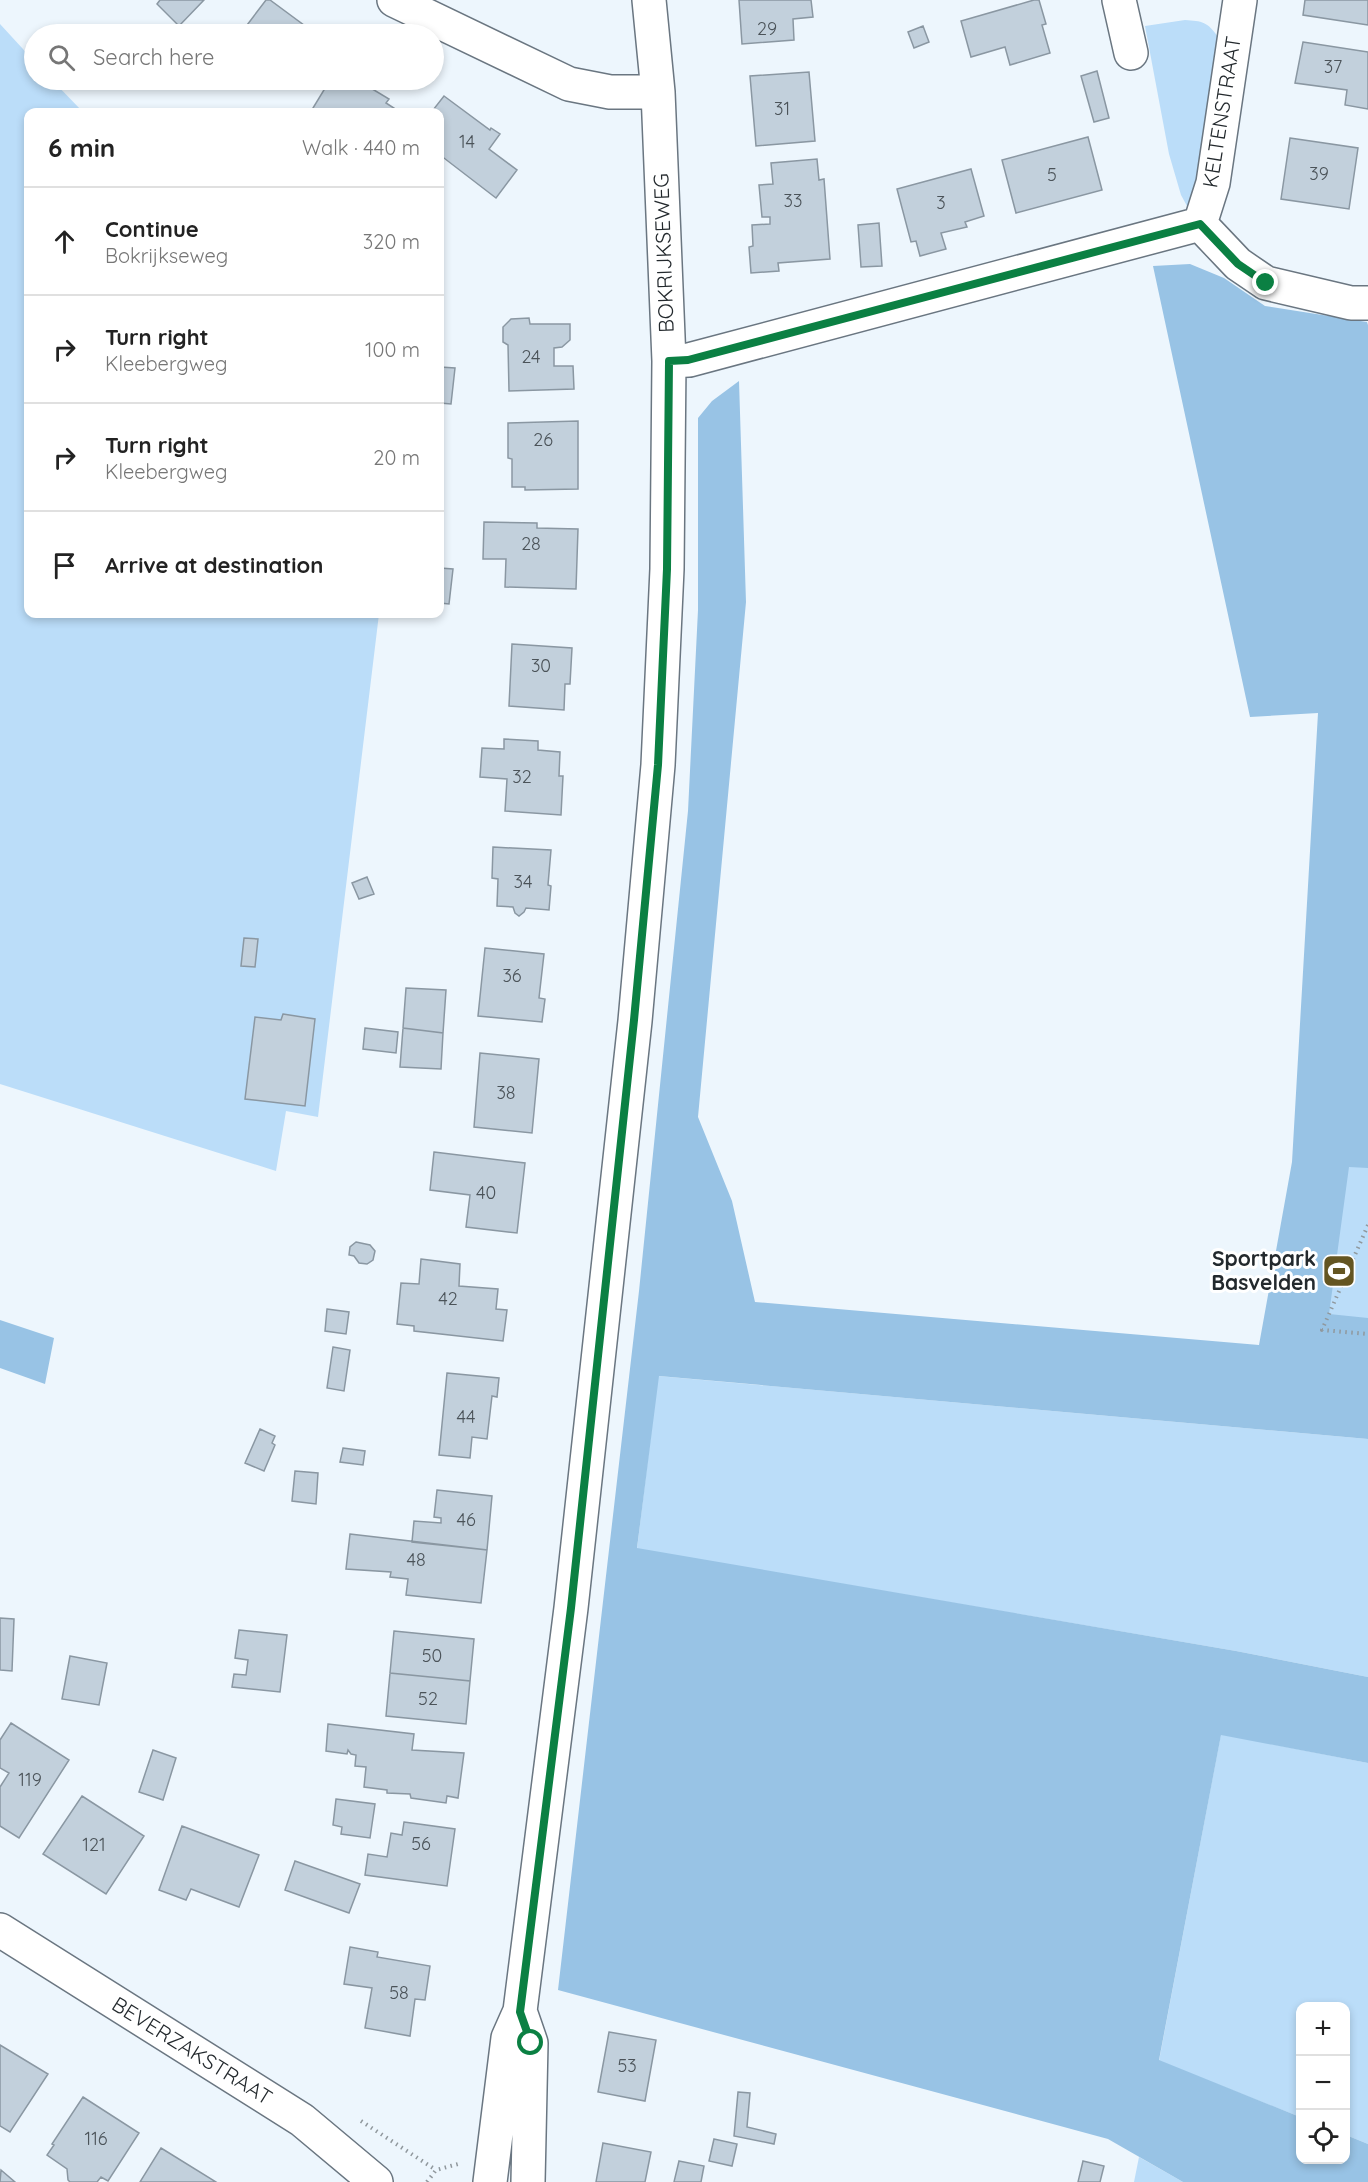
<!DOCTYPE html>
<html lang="en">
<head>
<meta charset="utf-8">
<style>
  body { margin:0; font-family:Quicksand,sans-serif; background:#f6f6f6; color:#222 }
  .controls { position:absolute; right:18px; bottom:18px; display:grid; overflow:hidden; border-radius:12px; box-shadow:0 3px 9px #0003 }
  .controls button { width:54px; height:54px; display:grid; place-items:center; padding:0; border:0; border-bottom:2px solid #e0e0e0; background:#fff; color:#222; font:30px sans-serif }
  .stop { position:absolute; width:18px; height:18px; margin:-14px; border:4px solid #0b8043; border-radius:50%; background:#fff }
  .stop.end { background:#0b8043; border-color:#fff; box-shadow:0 2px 6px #0008 }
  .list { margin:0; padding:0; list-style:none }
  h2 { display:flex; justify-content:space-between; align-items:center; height:78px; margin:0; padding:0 24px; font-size:26px }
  h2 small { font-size:20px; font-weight:400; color:#767676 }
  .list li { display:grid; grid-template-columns:39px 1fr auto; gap:18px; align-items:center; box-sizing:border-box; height:108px; padding:0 24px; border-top:2px solid #e0e0e0 }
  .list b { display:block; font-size:22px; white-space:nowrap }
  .list p { margin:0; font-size:20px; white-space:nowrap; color:#767676 }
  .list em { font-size:20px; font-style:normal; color:#767676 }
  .icon { flex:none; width:33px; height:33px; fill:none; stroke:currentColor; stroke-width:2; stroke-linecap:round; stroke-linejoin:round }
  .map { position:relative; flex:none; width:1368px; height:2182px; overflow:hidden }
  .search { position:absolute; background:#fff; box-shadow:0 3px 9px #0003; left:24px; top:24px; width:420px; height:66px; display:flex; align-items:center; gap:15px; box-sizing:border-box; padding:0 21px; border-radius:33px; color:#767676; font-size:22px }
  .panel { position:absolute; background:#fff; box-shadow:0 3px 9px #0003; left:24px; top:108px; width:420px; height:510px; border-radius:12px }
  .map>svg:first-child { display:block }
  .green { fill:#bbddf9 }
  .forest { fill:#98c3e5 }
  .building { fill:#c2d0dc; stroke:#8a97a2; stroke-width:1.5 }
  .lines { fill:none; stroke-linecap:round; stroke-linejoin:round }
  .minor-casing { stroke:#6a7681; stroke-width:36 }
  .path { stroke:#90989d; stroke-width:4; stroke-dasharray:1.5 4.5; stroke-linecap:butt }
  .minor { stroke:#fff; stroke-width:33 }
  .route { stroke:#0b8043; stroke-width:8 }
  .labels { text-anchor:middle; stroke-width:6; stroke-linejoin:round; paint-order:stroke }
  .number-label { font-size:18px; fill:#4b5359 }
  .street-label { font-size:21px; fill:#23292d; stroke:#fff }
  .poi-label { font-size:21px; font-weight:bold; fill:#23292d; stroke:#fff; text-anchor:end }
</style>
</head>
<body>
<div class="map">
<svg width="1368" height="2182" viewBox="0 0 1368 2182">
  <rect width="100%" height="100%" fill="#edf6fd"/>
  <path class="green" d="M1185 20C1202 21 1208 22 1218 37L1201 187 1196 204 1187 206 1181 195 1169 154 1145 26Z
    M0 24 34 61V80H52L83 112H28V614H379L318 1117 286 1111 276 1171 0 1084Z
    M1368 1158V1387L1280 1381 1340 1162Z
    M658 1376 1368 1439V1677L1236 1651 637 1549Z
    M1221 1734 1368 1763V2144L1346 2135V2006H1300V2117L1159 2061Z
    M1139 2157 1183 2182H1134Z"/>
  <path class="forest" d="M1190 264 1224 278 1265 306 1367 322 1368 325V1168L1349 1167 1329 1314 1368 1318V1439L659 1376 637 1548 1236 1651 1368 1677V1763L1221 1735 1159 2060 1300 2117V2160H1346V2135L1368 2144V2182H1183L1108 2139 558 1990 639 1291 688 811 698 610V418L712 401 739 381 746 602 698 1117 732 1201 755 1302 1259 1345 1292 1162 1318 713 1250 717 1153 266Z
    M0 1320 54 1338 45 1384 0 1368Z"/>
  <path class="building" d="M160 0H204L179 26 157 4Z
    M266 0H270L316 34H242L241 33Z
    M739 0H811L813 17 793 19 794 40 742 44Z
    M1034 0H1039L1046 24 1042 25 1050 53 1010 65 1005 47 971 57 961 21Z
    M1305 0H1368V25L1303 15Z
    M923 26 929 42 914 48 908 32Z
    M1303 42 1368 52V109L1345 105 1347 90 1295 83Z
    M1097 71 1109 118 1094 122 1081 76Z
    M809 72 815 141 756 146 750 76Z
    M330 80H367L364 84 389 99 386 103 400 112H321L313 108Z
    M444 96 490 130 491 128 500 134 489 149 517 170 496 198 440 155V122L443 118 440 112 433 110Z
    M1088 137 1102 190 1016 213 1002 160Z
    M1290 138 1358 148 1349 209 1281 199Z
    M817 159 819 180 824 179 830 259 778 263 779 271 751 273 749 247 753 246 752 225 770 224V217H762L759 185 773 184 771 163Z
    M971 169 984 216 965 222 967 227 941 233 946 249 920 256 916 241 911 242 897 189Z
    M879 223 882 266 861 267 858 225Z
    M529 318 530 324H570V340L562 347 554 348V366H573L574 389 509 391 508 345 503 342V327L511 319Z
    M440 367 455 368 451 404 440 403Z
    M578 421V489L525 490V487H512V459L508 458V423Z
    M484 522 537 523V528L578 529 576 589 505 587 506 559H483Z
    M440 568 453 569 449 604 440 603Z
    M512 644 572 648 570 684H565L564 710 509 706Z
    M504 739 538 741V750L560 752 559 776H563L561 815 505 811 507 779 480 777 482 748 504 749Z
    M493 847 551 850 548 885 551 886 549 910 526 908 524 912 519 916 515 913 513 907 497 906 498 879 492 878Z
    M367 877 374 894 359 899 352 883Z
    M244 938 258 939 255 967 241 966Z
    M485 948 544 954 539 998 545 999 542 1022 478 1016Z
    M406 988 446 990 443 1033 403 1028Z
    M283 1014 315 1019 305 1106 245 1099 255 1017 281 1020Z
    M365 1028 398 1032 396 1053 363 1049Z
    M403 1028 443 1033 441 1069 400 1067Z
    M480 1053 539 1059 532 1133 474 1127Z
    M434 1152 525 1163 517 1233 466 1227 470 1195 430 1190Z
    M356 1242 370 1245 375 1251 373 1260 367 1264 359 1263 354 1256 349 1255 350 1247Z
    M421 1259 460 1264 459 1286 498 1289 496 1309 507 1310 503 1341 414 1331V1326L397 1324 401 1283 419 1284Z
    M327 1309 349 1312 346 1334 325 1331Z
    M333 1347 350 1350 344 1391 327 1388Z
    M447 1373 499 1378 497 1397 492 1396 487 1439 472 1437 470 1458 439 1455Z
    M260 1429 275 1436 272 1443 275 1445 264 1471 245 1463Z
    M343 1448 365 1451 363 1465 340 1462Z
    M295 1471 318 1473 316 1504 292 1501Z
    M437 1490 492 1496 487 1550 412 1542 414 1521 441 1523V1518L434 1517Z
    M350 1534 487 1550 481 1603 406 1595 408 1579 390 1577 391 1572 346 1569Z
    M0 1618 14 1619 12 1671 0 1670Z
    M239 1630 287 1635 280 1692 232 1687 234 1674 246 1675 248 1660 235 1658Z
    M394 1631 474 1639 470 1681 390 1673Z
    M70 1656 107 1663 99 1705 62 1699Z
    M390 1673 470 1681 466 1724 386 1716Z
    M11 1723 69 1760 19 1838 0 1826V1787L9 1773 0 1768V1740Z
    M328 1724 414 1734 412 1750 464 1753 458 1798 447 1796 446 1803 411 1798 410 1794 387 1793V1790L364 1787 366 1767 355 1766 356 1755 351 1754 348 1750 347 1754 326 1751Z
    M153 1750 176 1758 163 1800 139 1792Z
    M82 1796 144 1836 106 1894 43 1854Z
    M336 1799 375 1804 370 1838 341 1834 342 1827 333 1825Z
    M404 1822 455 1829 447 1886 365 1875 368 1854 387 1857 391 1833 402 1835Z
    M182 1826 259 1855 239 1907 191 1889 186 1900 159 1890Z
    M295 1861 360 1884 349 1913 285 1890Z
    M350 1947 378 1952 377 1957 430 1966 425 2000 415 1999 410 2036 365 2028 372 1988 344 1984Z
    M609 2032 656 2040 645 2101 598 2092Z
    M0 2045 48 2074 10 2132 0 2126Z
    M738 2092 750 2093 747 2127 776 2134 774 2144 734 2136Z
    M83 2097 139 2133 108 2181 101 2177 97 2182H70L68 2180 67 2169 47 2155 54 2145 52 2144Z
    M714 2139 737 2144 732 2166 709 2161Z
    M603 2143 651 2152 645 2182H596Z
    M161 2148 216 2182H140Z
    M679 2161 704 2166 701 2182H674Z
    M1083 2161 1104 2166 1100 2182H1078Z
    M1 2170 15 2182H0Z"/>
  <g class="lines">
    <g class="minor-casing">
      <path id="minor" d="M394 0 569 84 610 92H658
        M1119 0 1131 53
        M1200 224 1213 183 1240 0
        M669 361 689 360 1200 224 1238 264 1266 283 1351 303H1368
        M0 1930 302 2120 376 2182
        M520 2011 531 2043 528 2182
        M490 2182 508 2038 520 2011 571 1608 635 1021 658 765 667 569 669 361 658 92 649 0"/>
    </g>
    <path class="path" d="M1368 1225 1322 1330 1368 1334
      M361 2121 436 2170
      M427 2182 436 2170 458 2164"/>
    <use href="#minor" class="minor"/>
  </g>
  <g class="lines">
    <path class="route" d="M531 2043 520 2012 571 1608 634 1020 658 765 667 569 669 361 688 360 1200 224 1238 264 1266 283"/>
  </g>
  <defs>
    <g id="stadium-square" transform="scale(1.725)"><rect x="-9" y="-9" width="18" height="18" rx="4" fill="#645522" stroke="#fff"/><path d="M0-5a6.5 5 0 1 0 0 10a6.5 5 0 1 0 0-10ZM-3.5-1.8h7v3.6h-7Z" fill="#fff"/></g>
  </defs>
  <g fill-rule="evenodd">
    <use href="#stadium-square" x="1339" y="1271"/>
  </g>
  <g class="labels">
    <g class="number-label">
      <text x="767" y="35">29</text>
      <text x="1333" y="73">37</text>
      <text x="782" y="115">31</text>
      <text x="467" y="148">14</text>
      <text x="1319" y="180">39</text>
      <text x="1052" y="181">5</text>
      <text x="793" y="207">33</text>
      <text x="941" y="209">3</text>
      <text x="531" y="363">24</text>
      <text x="543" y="446">26</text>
      <text x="531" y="550">28</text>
      <text x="541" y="672">30</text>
      <text x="522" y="783">32</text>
      <text x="523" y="888">34</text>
      <text x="512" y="982">36</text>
      <text x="506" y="1099">38</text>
      <text x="486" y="1199">40</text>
      <text x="448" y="1305">42</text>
      <text x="466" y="1423">44</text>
      <text x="466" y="1526">46</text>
      <text x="416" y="1566">48</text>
      <text x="432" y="1662">50</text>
      <text x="428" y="1705">52</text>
      <text x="30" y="1786">119</text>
      <text x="421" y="1850">56</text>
      <text x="94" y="1851">121</text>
      <text x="399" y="1999">58</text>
      <text x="627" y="2072">53</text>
      <text x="96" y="2145">116</text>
    </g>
    <g class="street-label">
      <text transform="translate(1222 112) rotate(-81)" y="7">KELTENSTRAAT</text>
      <text transform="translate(664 253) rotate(-92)" y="7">BOKRIJKSEWEG</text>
      <text transform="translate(192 2051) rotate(32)" y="7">BEVERZAKSTRAAT</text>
    </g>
    <g class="poi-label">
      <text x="1316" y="1266">Sportpark<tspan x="1316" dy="24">Basvelden</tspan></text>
    </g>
  </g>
</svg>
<div class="controls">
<button>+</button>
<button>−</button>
<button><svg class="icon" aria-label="locate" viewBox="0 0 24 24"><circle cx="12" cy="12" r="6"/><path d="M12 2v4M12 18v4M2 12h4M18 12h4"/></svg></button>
</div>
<div class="stop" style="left:531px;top:2043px"></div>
<div class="stop end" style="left:1266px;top:283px"></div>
<div class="search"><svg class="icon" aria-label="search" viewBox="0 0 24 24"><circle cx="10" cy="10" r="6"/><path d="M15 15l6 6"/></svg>Search here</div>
<section class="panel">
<h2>6 min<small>Walk · 440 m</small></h2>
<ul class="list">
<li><svg class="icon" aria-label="ahead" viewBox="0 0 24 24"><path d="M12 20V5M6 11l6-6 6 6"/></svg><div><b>Continue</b><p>Bokrijkseweg</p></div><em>320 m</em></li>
<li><svg class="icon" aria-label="right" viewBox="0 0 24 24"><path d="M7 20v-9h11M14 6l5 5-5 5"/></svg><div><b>Turn right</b><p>Kleebergweg</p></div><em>100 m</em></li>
<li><svg class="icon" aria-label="right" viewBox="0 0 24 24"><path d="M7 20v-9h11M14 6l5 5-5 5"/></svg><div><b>Turn right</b><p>Kleebergweg</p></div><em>20 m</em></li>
<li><svg class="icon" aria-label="arrive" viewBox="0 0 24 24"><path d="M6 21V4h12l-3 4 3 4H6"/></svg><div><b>Arrive at destination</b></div></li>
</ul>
</section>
</div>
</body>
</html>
